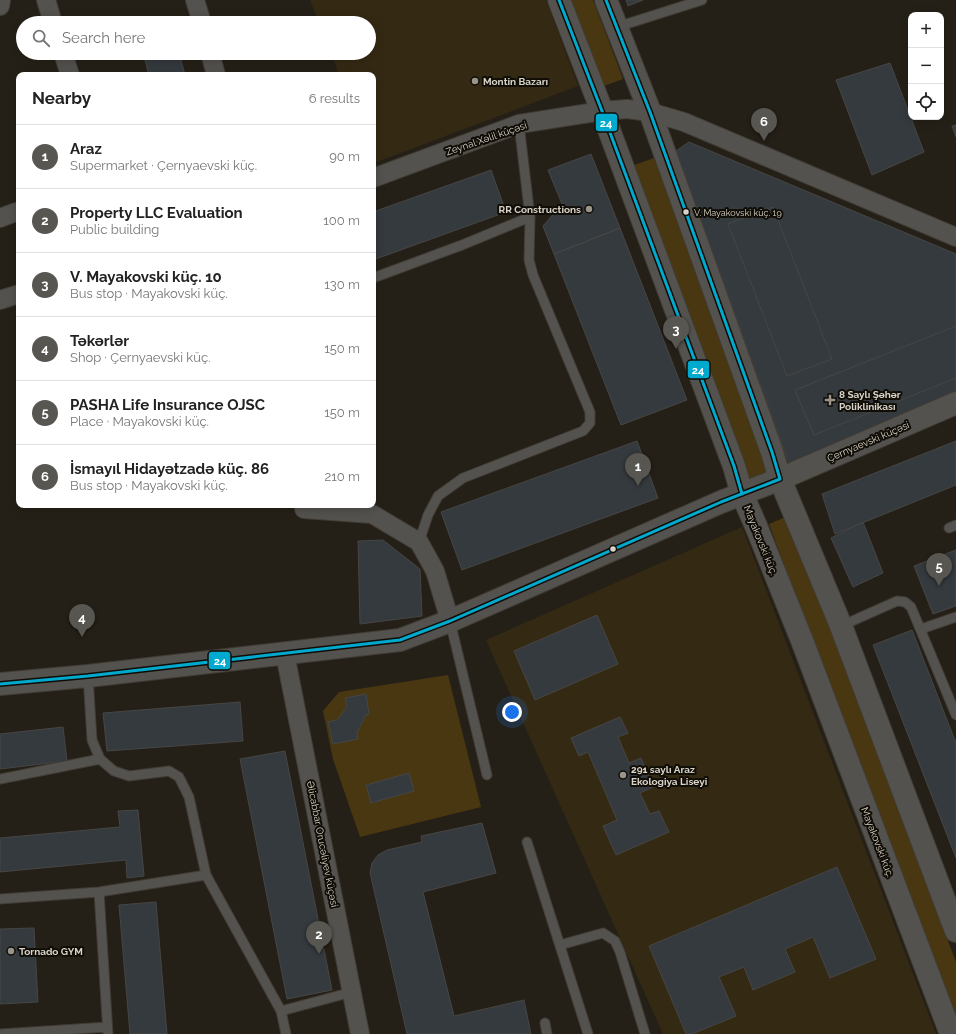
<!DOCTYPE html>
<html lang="en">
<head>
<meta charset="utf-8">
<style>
  body { margin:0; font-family:Raleway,sans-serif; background:#f6f6f6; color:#222 }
  .controls { position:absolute; right:12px; top:12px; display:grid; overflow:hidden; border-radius:8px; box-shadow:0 2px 10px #0003 }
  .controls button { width:36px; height:36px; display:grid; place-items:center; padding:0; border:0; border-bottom:1px solid #e0e0e0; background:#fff; color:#222; font:20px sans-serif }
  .you { position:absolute; left:512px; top:712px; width:14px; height:14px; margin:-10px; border:3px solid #fff; border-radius:50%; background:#1a73e8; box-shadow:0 0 0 6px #1a73e833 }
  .badge { display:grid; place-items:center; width:26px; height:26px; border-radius:50%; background:#585651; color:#fff; font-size:13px; font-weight:700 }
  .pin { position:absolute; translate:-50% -33px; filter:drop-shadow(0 1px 2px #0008) }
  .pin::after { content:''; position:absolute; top:21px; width:14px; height:12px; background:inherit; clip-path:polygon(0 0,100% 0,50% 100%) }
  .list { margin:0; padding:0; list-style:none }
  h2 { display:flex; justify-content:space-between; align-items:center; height:52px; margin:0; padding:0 16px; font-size:17px }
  h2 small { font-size:13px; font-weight:400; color:#767676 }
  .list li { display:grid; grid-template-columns:26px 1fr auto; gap:12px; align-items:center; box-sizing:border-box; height:64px; padding:0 16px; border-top:1px solid #e0e0e0 }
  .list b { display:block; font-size:15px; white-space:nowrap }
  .list p { margin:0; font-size:13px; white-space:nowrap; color:#767676 }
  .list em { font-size:13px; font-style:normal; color:#767676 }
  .icon { flex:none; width:22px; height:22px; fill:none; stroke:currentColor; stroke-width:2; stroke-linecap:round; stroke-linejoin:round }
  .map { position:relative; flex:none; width:956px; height:1034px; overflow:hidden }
  .search { position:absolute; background:#fff; box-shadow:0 2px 10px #0003; left:16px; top:16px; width:360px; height:44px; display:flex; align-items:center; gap:10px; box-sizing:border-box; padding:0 14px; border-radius:22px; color:#767676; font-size:15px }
  .panel { position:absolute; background:#fff; box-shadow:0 2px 10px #0003; left:16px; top:72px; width:360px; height:436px; border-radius:8px }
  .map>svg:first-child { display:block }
  .built { fill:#342913 }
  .green { fill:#483710 }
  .building { fill:#353a3e; stroke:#464645 }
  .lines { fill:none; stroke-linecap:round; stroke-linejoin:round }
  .service-casing { stroke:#413c34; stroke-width:11 }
  .minor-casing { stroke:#413c34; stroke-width:20 }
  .tertiary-casing { stroke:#413c34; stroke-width:24 }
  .service { stroke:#54524e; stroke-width:9 }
  .minor { stroke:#54524e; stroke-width:18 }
  .tertiary { stroke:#54524e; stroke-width:22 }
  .bus-1-casing { stroke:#100c06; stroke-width:6 }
  .bus-1 { stroke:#00a9ce; stroke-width:3 }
  .poi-dot { fill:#9a958b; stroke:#100c06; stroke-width:1.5 }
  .bus-dot { fill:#d9d4c9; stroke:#100c06; stroke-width:1.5 }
  .labels { text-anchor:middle; stroke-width:4; stroke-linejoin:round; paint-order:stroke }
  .bus-label { font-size:9px; fill:#d9d4c9; stroke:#100c06; text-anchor:start }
  .poi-label { font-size:10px; font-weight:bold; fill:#d9d4c9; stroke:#100c06; text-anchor:start }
  .street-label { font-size:10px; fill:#d9d4c9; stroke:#100c06 }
  .line-badge { stroke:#100c06; stroke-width:1.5 }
  .badge-label { font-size:11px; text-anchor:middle; font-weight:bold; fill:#fff }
</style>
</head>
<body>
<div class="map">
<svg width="956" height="1034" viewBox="0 0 956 1034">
  <rect width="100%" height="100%" fill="#252017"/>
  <path class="built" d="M310 0H546L578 86 374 163 373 159V75H339L331 53H369V23H319Z
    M742 527 936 1034H663L486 640Z"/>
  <path class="green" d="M571 0H593L623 79 604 86Z
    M654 158 770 476 750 483 634 165Z
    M788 516 956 962V1023L769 524Z
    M448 675 481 807 360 837 333 759 323 711 339 692Z"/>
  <path class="building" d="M626 0H643L628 6Z
    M143 53H179L185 75H149Z
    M890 63 924 152 872 175 836 80Z
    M956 125V137L952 126Z
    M689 142 956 254V400L791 469 676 151Z
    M591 154 620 228 554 254 543 226 562 204 548 170Z
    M491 170 506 212 373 260V212Z
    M773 207 832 359 787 376 728 224Z
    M620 228 687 400 621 425 554 254Z
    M956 326V378L814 435 795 390Z
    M637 441 658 498 462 570 441 512Z
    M956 441V485L835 534 822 494Z
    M863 522 883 573 853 587 831 538Z
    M383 540 420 569 422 616 360 624 358 541Z
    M956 550V606L933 614 914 566Z
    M597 615 618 664 535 700 514 651Z
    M912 630 956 743V858L873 645Z
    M366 694 369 714 366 715 357 733 358 739 333 744 328 722 337 720 347 707 345 698Z
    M240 702 243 741 107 751 103 713Z
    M620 717 628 733 618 737 629 763 641 758 653 787 640 793 650 814 659 811 669 832 616 855 603 826 617 820 588 752 579 756 571 738Z
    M63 727 67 761 0 769V734Z
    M285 751 332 990 287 999 240 759Z
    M409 773 414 791 371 803 366 785Z
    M138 810 144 876 127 878 126 860 0 872V838L120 827 118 811Z
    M482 823 496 873 423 892 454 1016 524 1000 531 1034H407L370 873 372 863 378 855 387 850 422 842 421 836Z
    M837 867 876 959 830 978 813 937 785 949 795 972 753 990 744 967 719 977 736 1016 692 1034H686L649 946Z
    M156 902 167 1034H130L119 905Z
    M34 928 38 1002 0 1004V929Z"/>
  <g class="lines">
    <g class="service-casing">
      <path id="service" d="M617 27 702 0
        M373 278 462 245 530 217 519 124
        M949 528 956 525
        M419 542 428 515 438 496 463 478 583 431 590 423V412L533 275 529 260 530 217
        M450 621 487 775
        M841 626 897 601 905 602 911 607 956 715
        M921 629 956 617
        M88 676 92 740 100 759 114 771 129 776 169 771 179 777 189 797 206 875 281 1011 286 1034
        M0 779 100 759
        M527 842 588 1034
        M99 892 108 1034
        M0 899 99 892 206 875
        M560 945 603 933 615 941 620 952 645 1034
        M281 1011 352 992
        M545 1023 547 1034
        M0 1034 107 1027"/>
    </g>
    <g class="minor-casing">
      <path id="minor" d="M46 0 53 23
        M195 0 202 23
        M0 6 1 0
        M63 53 70 75
        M210 53 216 75
        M373 178 519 124 602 111 627 109 650 112 684 122 956 237
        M0 218 16 212
        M0 300 19 294
        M304 509 372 514 419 542 435 571 450 621
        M285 654 360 1034"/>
    </g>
    <g class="tertiary-casing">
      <path id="tertiary" d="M559 0 602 111 734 466 742 494 756 526 803 643 951 1034
        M606 0 650 112 772 452 780 479 841 626 956 931
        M0 684 88 676 400 640 450 621 721 502 780 479 956 403"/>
    </g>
    <use href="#service" class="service"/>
    <use href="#minor" class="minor"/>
    <use href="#tertiary" class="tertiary"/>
    <g class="bus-1-casing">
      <path id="bus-1" d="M559 0 602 111 734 466 742 494
        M0 684 88 676 400 640 450 621 721 502 780 479 772 452 650 112 606 0"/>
    </g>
    <use href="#bus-1" class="bus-1"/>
  </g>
  <g class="poi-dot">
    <circle cx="475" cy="81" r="4"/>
    <circle cx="589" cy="209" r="4"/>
    <path d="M828 394h4v4h4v4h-4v4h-4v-4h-4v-4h4z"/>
    <circle cx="623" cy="775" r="4"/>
    <circle cx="11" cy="951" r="4"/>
  </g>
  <g class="bus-dot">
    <circle cx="686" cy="212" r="3.5"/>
    <circle cx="613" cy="549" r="3.5"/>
  </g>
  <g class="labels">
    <g class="bus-label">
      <text x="694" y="216">V. Mayakovski küç. 19</text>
    </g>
    <g class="poi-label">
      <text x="483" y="85">Montin Bazarı</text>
      <text x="581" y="213" text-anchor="end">RR Constructions</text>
      <text x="839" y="398">8 Saylı Şəhər<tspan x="839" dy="12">Poliklinikası</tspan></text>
      <text x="631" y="773">291 saylı Araz<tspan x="631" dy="12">Ekologiya Liseyi</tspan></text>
      <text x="19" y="955">Tornado GYM</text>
    </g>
    <g class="street-label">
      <text transform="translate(486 138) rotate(-19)" y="4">Zeynal Xəlil küçəsi</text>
      <text transform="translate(868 441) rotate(-23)" y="4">Çernyaevski küçəsi</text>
      <text transform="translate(761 540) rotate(68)" y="4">Mayakovski küç.</text>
      <text transform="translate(878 842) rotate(69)" y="4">Mayakovski küç.</text>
      <text transform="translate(323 844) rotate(79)" y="4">Əlicabbar Orucəliyev küçəsi</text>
    </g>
  </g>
  <g class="line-badge">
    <rect x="595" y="113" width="23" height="19" rx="4" fill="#00a9ce"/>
    <rect x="687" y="360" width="23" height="19" rx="4" fill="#00a9ce"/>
    <rect x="208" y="651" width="23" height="19" rx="4" fill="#00a9ce"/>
  </g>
  <g class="badge-label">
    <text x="606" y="127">24</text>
    <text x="698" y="374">24</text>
    <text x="220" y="665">24</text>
  </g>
</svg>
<div class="controls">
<button>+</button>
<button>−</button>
<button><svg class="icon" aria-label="locate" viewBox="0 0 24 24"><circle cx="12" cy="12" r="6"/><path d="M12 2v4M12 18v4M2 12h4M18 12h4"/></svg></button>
</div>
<div class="you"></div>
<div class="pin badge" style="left:638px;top:486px">1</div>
<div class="pin badge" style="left:319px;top:954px">2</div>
<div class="pin badge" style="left:676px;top:349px">3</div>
<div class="pin badge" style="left:82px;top:637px">4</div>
<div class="pin badge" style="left:939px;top:586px">5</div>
<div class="pin badge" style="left:764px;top:141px">6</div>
<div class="search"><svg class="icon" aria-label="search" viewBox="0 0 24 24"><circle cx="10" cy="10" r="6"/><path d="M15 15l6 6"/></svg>Search here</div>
<section class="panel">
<h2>Nearby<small>6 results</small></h2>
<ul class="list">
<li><span class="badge">1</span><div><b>Araz</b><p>Supermarket · Çernyaevski küç.</p></div><em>90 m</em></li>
<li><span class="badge">2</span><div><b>Property LLC Evaluation</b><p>Public building</p></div><em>100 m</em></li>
<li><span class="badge">3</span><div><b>V. Mayakovski küç. 10</b><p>Bus stop · Mayakovski küç.</p></div><em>130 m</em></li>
<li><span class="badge">4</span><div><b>Təkərlər</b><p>Shop · Çernyaevski küç.</p></div><em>150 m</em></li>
<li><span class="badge">5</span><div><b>PASHA Life Insurance OJSC</b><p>Place · Mayakovski küç.</p></div><em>150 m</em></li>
<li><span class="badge">6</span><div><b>İsmayıl Hidayətzadə küç. 86</b><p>Bus stop · Mayakovski küç.</p></div><em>210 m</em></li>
</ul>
</section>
</div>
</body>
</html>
